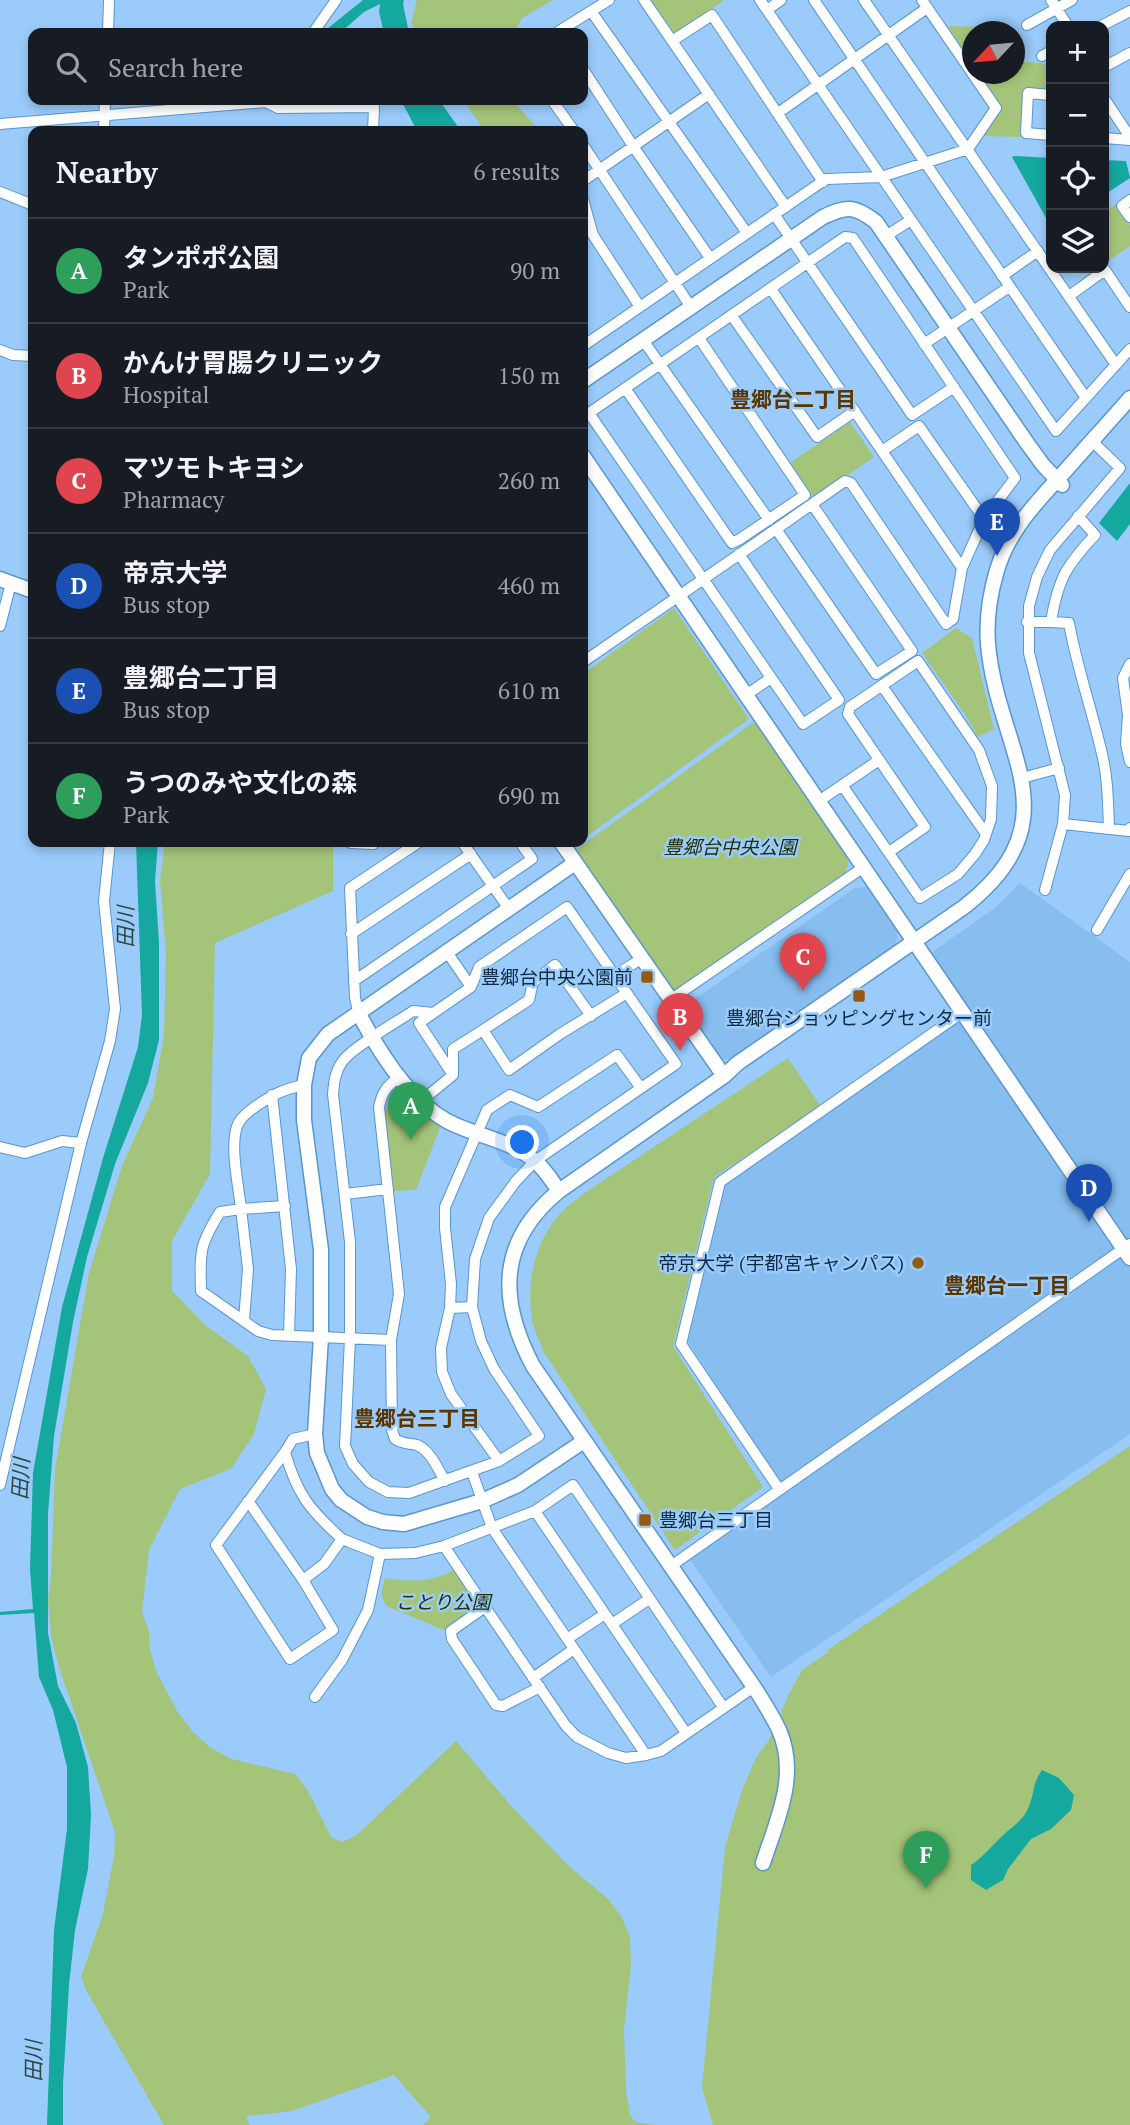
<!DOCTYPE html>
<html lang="en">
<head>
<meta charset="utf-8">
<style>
  body { margin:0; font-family:"PT Serif","Noto Sans JP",serif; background:#242831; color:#f1f3f6 }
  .controls { position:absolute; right:21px; top:21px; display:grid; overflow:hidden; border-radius:14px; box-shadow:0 4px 10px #0003 }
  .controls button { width:63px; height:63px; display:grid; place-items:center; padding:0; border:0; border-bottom:2px solid #363941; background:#171b24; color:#f1f3f6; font:35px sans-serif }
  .compass { position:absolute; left:962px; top:21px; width:63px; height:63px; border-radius:50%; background:#171b24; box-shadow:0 4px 10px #0003; rotate:244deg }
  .you { position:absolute; left:523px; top:1143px; width:24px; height:24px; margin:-18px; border:5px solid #fff; border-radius:50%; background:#1a73e8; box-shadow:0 0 0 10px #1a73e833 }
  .badge { display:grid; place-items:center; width:46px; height:46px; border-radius:50%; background:#ea580c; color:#fff; font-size:23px; font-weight:700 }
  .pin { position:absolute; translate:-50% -58px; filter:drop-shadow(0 2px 4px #0008) }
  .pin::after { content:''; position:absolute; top:37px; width:24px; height:21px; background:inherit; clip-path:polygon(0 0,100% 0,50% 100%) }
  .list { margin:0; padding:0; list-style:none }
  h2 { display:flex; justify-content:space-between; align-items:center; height:91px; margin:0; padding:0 28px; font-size:30px }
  h2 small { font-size:23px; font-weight:400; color:#9ea1a6 }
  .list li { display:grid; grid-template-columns:46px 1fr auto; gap:21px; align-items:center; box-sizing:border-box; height:105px; padding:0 28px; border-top:2px solid #363941 }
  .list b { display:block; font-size:26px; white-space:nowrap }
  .list p { margin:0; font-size:23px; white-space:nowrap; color:#9ea1a6 }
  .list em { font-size:23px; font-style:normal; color:#9ea1a6 }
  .icon { flex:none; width:38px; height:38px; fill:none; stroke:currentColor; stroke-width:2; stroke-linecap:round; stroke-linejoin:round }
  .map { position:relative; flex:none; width:1130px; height:2125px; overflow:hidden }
  .search { position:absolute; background:#171b24; box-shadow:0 4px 10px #0003; left:28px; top:28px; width:560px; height:77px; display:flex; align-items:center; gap:18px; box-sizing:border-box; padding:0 24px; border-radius:14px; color:#9ea1a6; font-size:26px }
  .panel { position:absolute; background:#171b24; box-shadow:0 4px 10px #0003; left:28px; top:126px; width:560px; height:721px; border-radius:14px }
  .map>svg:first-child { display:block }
  .built { fill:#87bdef }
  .green { fill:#a4c479 }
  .water { fill:#15a89f }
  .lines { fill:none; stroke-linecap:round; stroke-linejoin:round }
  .street-casing { stroke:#5996ce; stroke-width:12 }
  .secondary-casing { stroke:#5996ce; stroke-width:17 }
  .street { stroke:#fff; stroke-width:10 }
  .secondary { stroke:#fff; stroke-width:14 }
  .poi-dot { fill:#925b11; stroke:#9acbfb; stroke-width:2.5 }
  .labels { text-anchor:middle; stroke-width:5; stroke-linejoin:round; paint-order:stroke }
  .park-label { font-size:19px; font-style:italic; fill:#213105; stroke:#9acbfb }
  .poi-label { font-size:19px; fill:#102a41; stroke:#9acbfb; text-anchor:end }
  .neighbourhood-label { font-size:21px; font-weight:bold; fill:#5a3501; stroke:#9acbfb }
  .water-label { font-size:21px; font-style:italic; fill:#2d4845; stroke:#9acbfb }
</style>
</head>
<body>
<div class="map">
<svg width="1130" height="2125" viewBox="0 0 1130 2125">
  <rect width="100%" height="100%" fill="#9acbfb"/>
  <path class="built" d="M1020 883 1130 962V1434L771 1677 689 1558 785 1490 688 1342 725 1183 970 1014 931 953 996 907Z
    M867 887 898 931 895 947 734 1058 721 1060 688 1014 689 1003 855 888Z"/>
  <path class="green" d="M417 0H553L522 18 514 33H418L411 23Z
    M650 0H724L675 35Z
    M948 26 985 27V31L972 32V64Z
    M1015 61 1040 63 1051 67V89L1025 88 1022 137 983 136 1000 106 979 74H1014Z
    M463 100H515L514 102 540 131H485Z
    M1116 204 1130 226V246L1104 264V211Z
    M850 422 874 457 814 498 790 463Z
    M674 608 749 719 583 839V674Z
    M956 628 972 638 994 729 978 737 964 713 922 653Z
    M754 722 849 859 846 872 676 990 665 989 574 851Z
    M165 842H333V891L215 943 210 1174 172 1241V1291L205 1325 248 1356 266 1389 254 1434 231 1469 180 1489 149 1550 142 1611 149 1632V1645L156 1671 177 1711 193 1732 211 1748 232 1759 295 1774 307 1789 331 1837 342 1842 357 1835 456 1741 513 1808 570 1867 607 1898 621 1916 630 1936 631 1965 624 2029 626 2091 630 2115 635 2122 656 2125H423L431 2117 394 2075 292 2111 246 2116 250 2125H164L87 1992 81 1977 103 1914 114 1856 115 1832 59 1667 51 1636 48 1600 51 1576 55 1469 89 1273 122 1166 153 1098 164 1035 166 953 160 880Z
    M788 1058 821 1107 714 1177 673 1346 763 1487 675 1550 543 1351C540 1341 534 1330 532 1320 526 1279 535 1238 565 1209 571 1203 579 1198 586 1192Z
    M401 1094 425 1118 441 1125 416 1190 393 1191 384 1113 392 1097Z
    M1130 1446V2125H713L702 2087 725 1847 742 1790 756 1758 769 1740 788 1696 802 1670 830 1651H826Z
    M455 1569 482 1606 446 1631 386 1606 381 1594 385 1578C410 1582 432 1583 455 1569Z"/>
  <path class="water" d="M363 0H404L403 4 409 33H384L379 12 380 4 364 12 340 33H322Z
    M401 100H439L461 131H417Z
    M1014 156 1051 158V227L1012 157Z
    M1104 160 1126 161 1130 178 1104 195Z
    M1130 483V524L1117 541 1099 523Z
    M136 842H158L155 881 159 943V1040L148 1083 115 1164 87 1257 73 1322 54 1436 48 1514V1633L58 1686 76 1723 88 1767 91 1815 88 1869 75 1930 69 1985 63 2084V2125H47L54 1930 67 1829V1767L53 1710 39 1677 34 1613 0 1615V1612L33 1609 30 1569 33 1473 62 1307 103 1158 138 1047 142 1015Z
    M1042 1770 1059 1778 1074 1795 1071 1810 1051 1829 1031 1839 1008 1869 1003 1880 986 1890 971 1880V1865C983 1857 990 1848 1000 1838 1010 1828 1024 1821 1029 1806 1035 1792 1032 1784 1042 1770Z"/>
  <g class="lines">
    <g class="street-casing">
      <path id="street" d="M644 0 786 207
        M760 0 1056 431 1130 349
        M814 0 1086 398
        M864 0 1116 365
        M1051 0 1068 26
        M767 10 781 0
        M591 11 747 233
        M1027 25 1072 0
        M1101 26 1130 11
        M108 33 109 0
        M313 33 336 0
        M560 33 559 31 609 0
        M672 41 712 15 823 182
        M1042 56 1051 51
        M1104 67 1130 53
        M583 69 633 146 710 258
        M1051 95 1028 93 1026 133 1051 135
        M1104 98 1130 137
        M552 100 574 131
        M778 113 927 8
        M0 124 266 102 278 108 374 107 373 131
        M104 131 105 100
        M1104 138 1130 140
        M583 145 691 307
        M583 181 709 94
        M0 192 33 205
        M583 199 593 235 640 307
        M1130 200 1122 206 1130 217
        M774 214 912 415 954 387
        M886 236 911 220
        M1002 276 1038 251
        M771 289 962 568
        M1069 296 1105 270 1130 307
        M732 316 817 437 855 411
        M643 340 769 520
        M924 344 1009 287
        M583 346 826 179 881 177 968 149 996 108 922 0
        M0 350 13 355 33 356
        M625 388 732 543 740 539 805 495 699 338
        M1094 439 1097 446 1120 468 1050 550 1037 577 1029 606V653L1065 795 1063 824 1129 831 1130 828
        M882 451 919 426 984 519
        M776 529 876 674 912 651 812 504
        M1027 622H1051C1058 579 1066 566 1095 535L1078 516
        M1051 622 1069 623C1077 668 1092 710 1102 754 1108 778 1108 804 1109 829
        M0 626 11 583
        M583 662C670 602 758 542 845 481L851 483 946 624 953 619 962 568 984 519 1015 478 853 238 845 237 592 411 591 416 803 724 839 700 739 554
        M1130 664 1123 678 1128 715 1126 744 1130 762
        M882 686 986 834
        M746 695 771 678
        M1022 778 1059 768
        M842 785 920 898 958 874 975 854 984 840 991 819 992 786 979 750 918 661 850 707 848 714 925 827 889 852
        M819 801 879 760
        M351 842V843L373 844 376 842
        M462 842 509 909
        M1045 890 1063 824
        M1097 930 1130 874
        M351 934 471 854
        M447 952 471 987
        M615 975 641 959
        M354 981 532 859 520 842
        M670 1000 864 867
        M433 1013 413 1011C397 1022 351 1048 342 1062 335 1072 334 1082 333 1094L350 1242V1338L345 1446 353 1464 369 1482 388 1492 409 1493 499 1461 539 1436 494 1369 481 1341 472 1307 475 1259 489 1218 516 1181 535 1161 676 1064 567 907 479 967 471 987 419 1023 453 1075
        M359 1014 355 998 350 888 419 842
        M483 1030 529 1000 533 982 555 965 591 1016
        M399 1077C387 1086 382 1092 379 1107L399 1294 391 1340 392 1430 395 1439C402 1444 409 1443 417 1445 430 1450 438 1469 445 1481
        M304 1085C285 1089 276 1093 259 1104 252 1109 244 1114 239 1122 228 1141 239 1187 241 1209L220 1212C199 1246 200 1251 201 1291L258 1331 272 1335 391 1340
        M272 1095 291 1269 289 1335
        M420 1102 453 1075V1049L483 1030 509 1070 560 1034 627 993
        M0 1147 25 1153 62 1141 81 1143
        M345 1194 388 1189
        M450 1308 472 1307
        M244 1320 248 1269 241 1209 285 1206
        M285 1452 216 1545 290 1659 333 1630 303 1580
        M499 1461 451 1394 442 1372 441 1348 450 1308 451 1284 445 1228V1207L487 1110 510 1095 538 1107 617 1055 641 1088
        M472 1472 492 1528 646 1755
        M0 1485 81 1143 110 1041 115 1009 104 901 110 842
        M779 1489 681 1344 720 1182 963 1012
        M248 1501 303 1580 324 1564 342 1539C310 1510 297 1495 285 1452L293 1439 315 1434
        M535 1511 686 1733
        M342 1539 380 1554 415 1553 444 1546 535 1511 573 1485 723 1707
        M444 1546 485 1607 451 1631 452 1639 496 1705 503 1706 540 1687
        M671 1566 1130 1244
        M485 1607 566 1726 577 1737 608 1753 626 1758 646 1755 661 1751 754 1687
        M612 1624 649 1599
        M567 1639 605 1614
        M533 1678 574 1649
        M315 1697 342 1660 368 1610 380 1554"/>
    </g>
    <g class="secondary-casing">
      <path id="secondary" d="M583 381 823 217C847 206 854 205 876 222L1027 443 1043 465 1062 485
        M583 456 1130 1258
        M0 579 33 591
        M561 842 724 1076
        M575 863 328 1034 309 1058 304 1085V1120L321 1250V1337L315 1434 317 1453 332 1489 341 1500 367 1517 383 1522 404 1524 482 1501 518 1485 584 1441
        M359 1014C379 1052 409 1100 447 1121 475 1136 511 1140 535 1161 545 1169 552 1181 559 1191
        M763 1863C777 1820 799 1775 779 1730 772 1715 763 1701 754 1687L533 1366C498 1300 498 1241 559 1191L724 1076 738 1063 964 907C1077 819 997 751 988 644 986 619 990 594 997 570 1009 529 1038 501 1066 470 1087 446 1109 422 1130 398"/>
    </g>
    <use href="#street" class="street"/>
    <use href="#secondary" class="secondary"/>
  </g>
  <g class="poi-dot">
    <rect x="640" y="970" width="14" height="14" rx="3.5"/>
    <rect x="852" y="989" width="14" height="14" rx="3.5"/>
    <circle cx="918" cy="1263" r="7"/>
    <rect x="638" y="1513" width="14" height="14" rx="3.5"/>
  </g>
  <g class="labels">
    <g class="park-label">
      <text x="730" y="854">豊郷台中央公園</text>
      <text x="443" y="1609">ことり公園</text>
    </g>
    <g class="poi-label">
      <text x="633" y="984">豊郷台中央公園前</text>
      <text x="859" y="1025" text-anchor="middle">豊郷台ショッピングセンター前</text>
      <text x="904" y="1270">帝京大学 (宇都宮キャンパス)</text>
      <text x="659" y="1527" text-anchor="start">豊郷台三丁目</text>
    </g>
    <g class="neighbourhood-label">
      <text x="793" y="407">豊郷台二丁目</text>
      <text x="1007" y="1293">豊郷台一丁目</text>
      <text x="417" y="1426">豊郷台三丁目</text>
    </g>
    <g class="water-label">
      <text transform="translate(126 927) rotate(-90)" y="7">田川</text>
      <text transform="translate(21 1479) rotate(-87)" y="7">田川</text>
      <text transform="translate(34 2061) rotate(-90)" y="7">田川</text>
    </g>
  </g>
</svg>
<div class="controls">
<button>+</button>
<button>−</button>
<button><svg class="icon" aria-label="locate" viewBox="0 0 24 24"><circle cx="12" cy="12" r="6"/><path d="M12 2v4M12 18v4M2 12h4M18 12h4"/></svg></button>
<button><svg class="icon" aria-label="layers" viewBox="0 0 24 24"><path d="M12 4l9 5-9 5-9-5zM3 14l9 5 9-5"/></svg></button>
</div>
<svg class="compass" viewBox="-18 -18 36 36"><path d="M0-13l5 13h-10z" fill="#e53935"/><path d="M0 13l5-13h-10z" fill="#9ea1a6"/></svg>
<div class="you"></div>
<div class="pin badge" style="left:411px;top:1140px;background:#2e9e5b">A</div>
<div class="pin badge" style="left:680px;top:1051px;background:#e0444e">B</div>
<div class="pin badge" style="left:803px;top:991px;background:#e0444e">C</div>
<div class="pin badge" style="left:1089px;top:1222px;background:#1a4fb4">D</div>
<div class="pin badge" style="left:997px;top:556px;background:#1a4fb4">E</div>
<div class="pin badge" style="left:926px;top:1889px;background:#2e9e5b">F</div>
<div class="search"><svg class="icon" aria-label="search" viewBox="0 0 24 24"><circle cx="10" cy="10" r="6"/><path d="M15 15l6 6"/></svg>Search here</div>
<section class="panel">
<h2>Nearby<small>6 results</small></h2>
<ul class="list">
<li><span class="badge" style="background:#2e9e5b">A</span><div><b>タンポポ公園</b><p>Park</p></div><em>90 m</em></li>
<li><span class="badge" style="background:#e0444e">B</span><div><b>かんけ胃腸クリニック</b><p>Hospital</p></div><em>150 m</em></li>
<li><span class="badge" style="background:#e0444e">C</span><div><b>マツモトキヨシ</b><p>Pharmacy</p></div><em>260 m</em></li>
<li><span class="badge" style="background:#1a4fb4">D</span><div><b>帝京大学</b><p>Bus stop</p></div><em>460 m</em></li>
<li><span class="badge" style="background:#1a4fb4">E</span><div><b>豊郷台二丁目</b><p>Bus stop</p></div><em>610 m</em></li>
<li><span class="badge" style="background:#2e9e5b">F</span><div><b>うつのみや文化の森</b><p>Park</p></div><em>690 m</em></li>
</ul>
</section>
</div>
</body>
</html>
